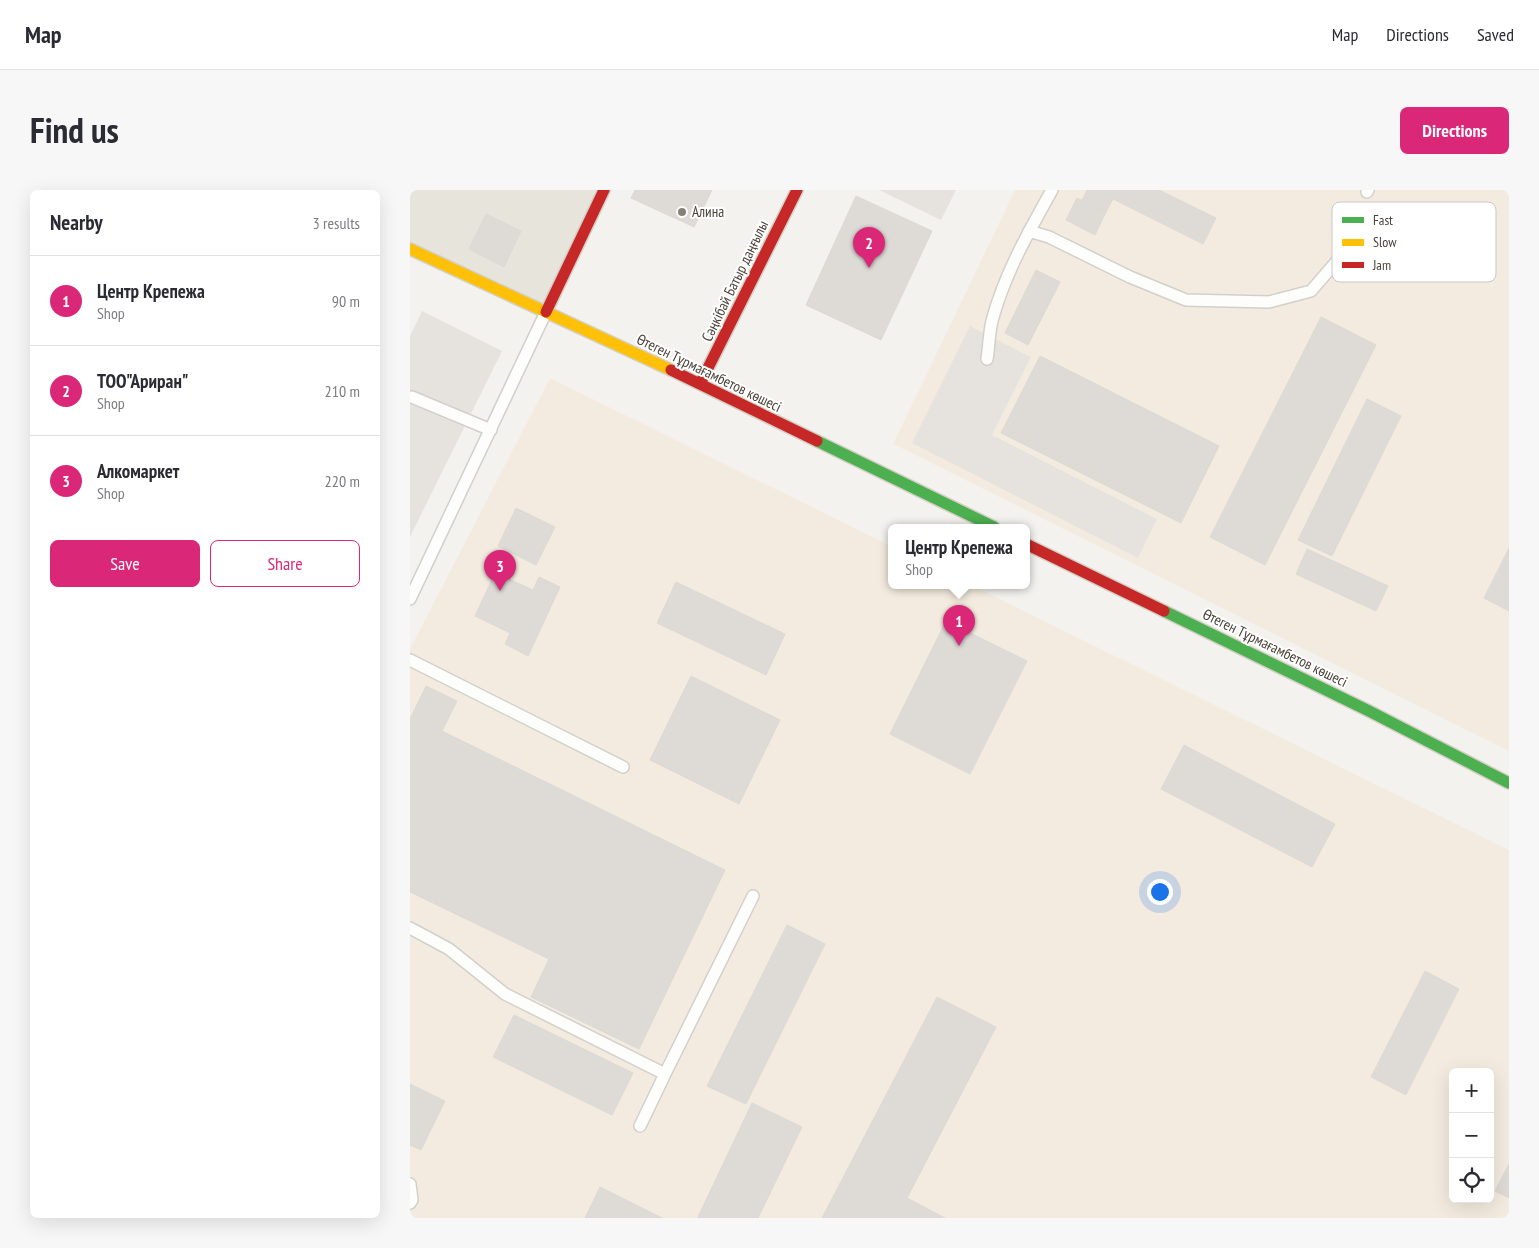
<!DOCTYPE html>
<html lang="en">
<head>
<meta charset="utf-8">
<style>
  body { margin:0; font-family:"PT Sans Narrow",sans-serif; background:#f7f7f7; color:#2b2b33 }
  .controls { position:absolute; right:15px; bottom:15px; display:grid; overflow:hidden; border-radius:8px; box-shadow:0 5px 20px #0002 }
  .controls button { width:45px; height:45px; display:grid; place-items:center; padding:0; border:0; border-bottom:1px solid #e1e1e2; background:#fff; color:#2b2b33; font:25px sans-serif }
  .you { position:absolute; left:749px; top:701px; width:18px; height:18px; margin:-12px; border:4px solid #fff; border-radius:50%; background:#1a73e8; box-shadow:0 0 0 8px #1a73e833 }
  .badge { display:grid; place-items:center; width:32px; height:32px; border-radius:50%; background:#db2777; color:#fff; font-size:16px; font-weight:700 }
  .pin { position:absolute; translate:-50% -41px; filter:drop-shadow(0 1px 2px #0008) }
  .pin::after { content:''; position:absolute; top:26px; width:18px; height:15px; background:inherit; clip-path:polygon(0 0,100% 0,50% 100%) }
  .popup { position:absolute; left:478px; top:334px; width:142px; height:65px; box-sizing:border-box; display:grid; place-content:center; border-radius:8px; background:#fff; filter:drop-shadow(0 1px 4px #0005); font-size:16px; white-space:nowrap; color:#7c7c81 }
  .popup b { font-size:19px; color:#2b2b33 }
  .popup::after { content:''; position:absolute; left:50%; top:100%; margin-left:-10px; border:10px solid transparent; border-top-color:#fff }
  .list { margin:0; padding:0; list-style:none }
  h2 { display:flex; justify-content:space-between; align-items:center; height:65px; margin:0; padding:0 20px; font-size:21px }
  h2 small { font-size:16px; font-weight:400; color:#7c7c81 }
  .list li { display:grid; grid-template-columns:32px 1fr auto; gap:15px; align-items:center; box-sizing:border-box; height:90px; padding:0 20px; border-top:1px solid #e1e1e2 }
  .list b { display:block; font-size:19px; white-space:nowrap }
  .list p { margin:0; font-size:16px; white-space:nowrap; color:#7c7c81 }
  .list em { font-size:16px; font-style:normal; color:#7c7c81 }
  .actions { display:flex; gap:10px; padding:15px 20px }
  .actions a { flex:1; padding:11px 0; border:1px solid #db2777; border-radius:8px; text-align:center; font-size:18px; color:#db2777 }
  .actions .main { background:#db2777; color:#fff }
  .icon { flex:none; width:28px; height:28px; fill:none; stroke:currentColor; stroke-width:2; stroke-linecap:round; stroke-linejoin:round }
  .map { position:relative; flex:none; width:1099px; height:1028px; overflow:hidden; border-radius:8px }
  header { display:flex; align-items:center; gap:30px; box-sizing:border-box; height:70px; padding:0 25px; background:#fff; border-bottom:1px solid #e1e1e2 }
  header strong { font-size:24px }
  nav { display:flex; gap:28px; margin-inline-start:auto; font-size:18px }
  .intro { display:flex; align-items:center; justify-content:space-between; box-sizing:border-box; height:120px; padding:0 30px }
  h1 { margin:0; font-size:35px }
  .button { padding:12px 22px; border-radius:8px; background:#db2777; color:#fff; font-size:18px; font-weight:700 }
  main { display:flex; gap:30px; padding:0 30px }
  aside { flex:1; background:#fff; border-radius:8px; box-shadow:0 5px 20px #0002 }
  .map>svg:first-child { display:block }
  .residential { fill:#e7e4dc }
  .commercial { fill:#f3ebdf; fill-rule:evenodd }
  .parking { fill:#e6e3df }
  .building { fill:#dedbd6; stroke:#dcd9d4 }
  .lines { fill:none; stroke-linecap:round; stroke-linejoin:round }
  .lane-casing { stroke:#d2d0cb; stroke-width:14 }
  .fast-casing { stroke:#d3cfc5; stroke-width:14 }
  .slow-casing { stroke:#d3cfc5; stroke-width:14 }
  .jam-casing { stroke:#d3cfc5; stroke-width:14 }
  .lane { stroke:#fdfdfc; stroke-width:11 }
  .fast { stroke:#4caf50; stroke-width:11 }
  .slow { stroke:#ffc107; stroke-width:11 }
  .jam { stroke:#c62828; stroke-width:11 }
  .poi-dot { fill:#868178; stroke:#fff; stroke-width:2 }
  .labels { text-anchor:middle; stroke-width:4; stroke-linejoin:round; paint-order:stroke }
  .poi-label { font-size:15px; fill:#4b4439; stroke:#fff; text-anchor:start }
  .street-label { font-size:15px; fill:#4b4439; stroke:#fff }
  .key { fill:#fff; stroke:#c9c7c4; stroke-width:1 }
  .key-label { font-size:14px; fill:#4b4439 }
</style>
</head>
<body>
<header>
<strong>Map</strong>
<nav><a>Map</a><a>Directions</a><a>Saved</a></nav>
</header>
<div class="intro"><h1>Find us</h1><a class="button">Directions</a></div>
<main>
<aside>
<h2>Nearby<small>3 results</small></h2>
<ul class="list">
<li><span class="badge">1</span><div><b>Центр Крепежа</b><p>Shop</p></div><em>90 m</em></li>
<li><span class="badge">2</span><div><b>ТОО&quot;Ариран&quot;</b><p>Shop</p></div><em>210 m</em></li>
<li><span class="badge">3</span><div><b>Алкомаркет</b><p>Shop</p></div><em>220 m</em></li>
</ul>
<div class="actions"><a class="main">Save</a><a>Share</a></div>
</aside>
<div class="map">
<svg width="1099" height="1028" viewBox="0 0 1099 1028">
  <rect width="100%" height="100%" fill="#f4f2ee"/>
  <path class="residential" d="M0 0H193L136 122 0 59Z"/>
  <path class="commercial" d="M605 0H1099V561L483 254Z
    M140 188 481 356 482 395H561L1099 660V1028H0V459ZM1043 882H1080V1009H1043Z"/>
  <path class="parking" d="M469 0H546L531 30Z
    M12 121 92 161 0 347V146Z
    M560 136 621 167 582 245 747 329 728 368 502 253Z"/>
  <path class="building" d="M225 0H302L284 37 221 8Z
    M677 0H749L806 28 793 54 703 9 696 22 672 10Z
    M446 6 522 41 471 150 396 115Z
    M667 8 696 22 685 45 656 30Z
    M76 24 111 41 94 77 59 59Z
    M626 80 650 92 618 155 595 143Z
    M911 127 966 155 855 375 800 347Z
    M630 166 809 256 771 333 591 243Z
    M957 209 991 226 922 366 888 350Z
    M106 318 145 337 126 375 88 356Z
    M1099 358V421L1074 408Z
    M897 359 978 396 966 421 886 384Z
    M85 383 123 400 129 387 150 397 118 466 95 454 100 443 65 426Z
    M266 392 375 444 356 485 247 433Z
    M536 431 617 471 560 584 480 544Z
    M281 486 370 530 329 614 240 570Z
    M16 496 47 511 32 541 315 680 229 859 121 807 139 769 0 702V529Z
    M774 555 925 634 902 677 751 599Z
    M377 735 415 754 336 914 297 896Z
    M1015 781 1049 799 996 905 961 887Z
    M527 807 586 837 497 1008 535 1028H412Z
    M104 825 223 883 202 925 83 867Z
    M0 894 35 911 11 960 0 955Z
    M342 913 392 937 348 1028H290L288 1027Z
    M1099 974V1008L1085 1001Z
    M190 997 252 1028H175Z"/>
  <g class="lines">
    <g class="lane-casing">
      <path id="lane" d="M957 2 958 0
        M619 41 639 47 720 87 776 110 859 112 901 101 933 64
        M577 169C579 157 579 143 582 131 594 85 619 41 642 0
        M2 207 81 240
        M0 409 136 122
        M0 470 213 577
        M0 738 39 759 95 804 255 884 343 706
        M230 936 255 884
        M0 994 2 1010 0 1013"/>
    </g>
    <g class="fast-casing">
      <path id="fast" d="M407 251 584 337
        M754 421 959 521 1099 593"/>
    </g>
    <g class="slow-casing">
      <path id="slow" d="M0 59 261 180"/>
    </g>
    <g class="jam-casing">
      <path id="jam" d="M136 122 194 0
        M261 180 407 251
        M290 194 387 0
        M616 354 754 421"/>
    </g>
    <use href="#lane" class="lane"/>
    <use href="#fast" class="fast"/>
    <use href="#slow" class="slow"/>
    <use href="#jam" class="jam"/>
  </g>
  <circle class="poi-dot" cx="272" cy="22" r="5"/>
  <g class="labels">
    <g class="poi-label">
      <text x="282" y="27">Алина</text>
    </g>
    <g class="street-label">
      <text transform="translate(325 91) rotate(-64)" y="5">Сәңкібай Батыр даңғылы</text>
      <text transform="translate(299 183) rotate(26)" y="5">Өтеген Тұрмағамбетов көшесі</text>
      <text transform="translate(865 458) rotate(26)" y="5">Өтеген Тұрмағамбетов көшесі</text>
    </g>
  </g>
  <rect x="922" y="12" width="164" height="80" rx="8" class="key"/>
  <rect x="932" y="27" width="22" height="6" fill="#4caf50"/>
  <rect x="932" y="49" width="22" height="7" fill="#ffc107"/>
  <rect x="932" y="72" width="22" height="6" fill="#c62828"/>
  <g class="key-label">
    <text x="963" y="35">Fast</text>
    <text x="963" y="57">Slow</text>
    <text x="963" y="80">Jam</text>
  </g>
</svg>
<div class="controls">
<button>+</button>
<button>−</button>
<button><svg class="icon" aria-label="locate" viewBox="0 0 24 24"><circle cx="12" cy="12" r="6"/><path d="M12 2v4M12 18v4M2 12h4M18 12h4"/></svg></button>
</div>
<div class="you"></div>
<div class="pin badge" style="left:549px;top:456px">1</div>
<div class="popup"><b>Центр Крепежа</b>Shop</div>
<div class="pin badge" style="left:459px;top:78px">2</div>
<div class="pin badge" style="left:90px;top:401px">3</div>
</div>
</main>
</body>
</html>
